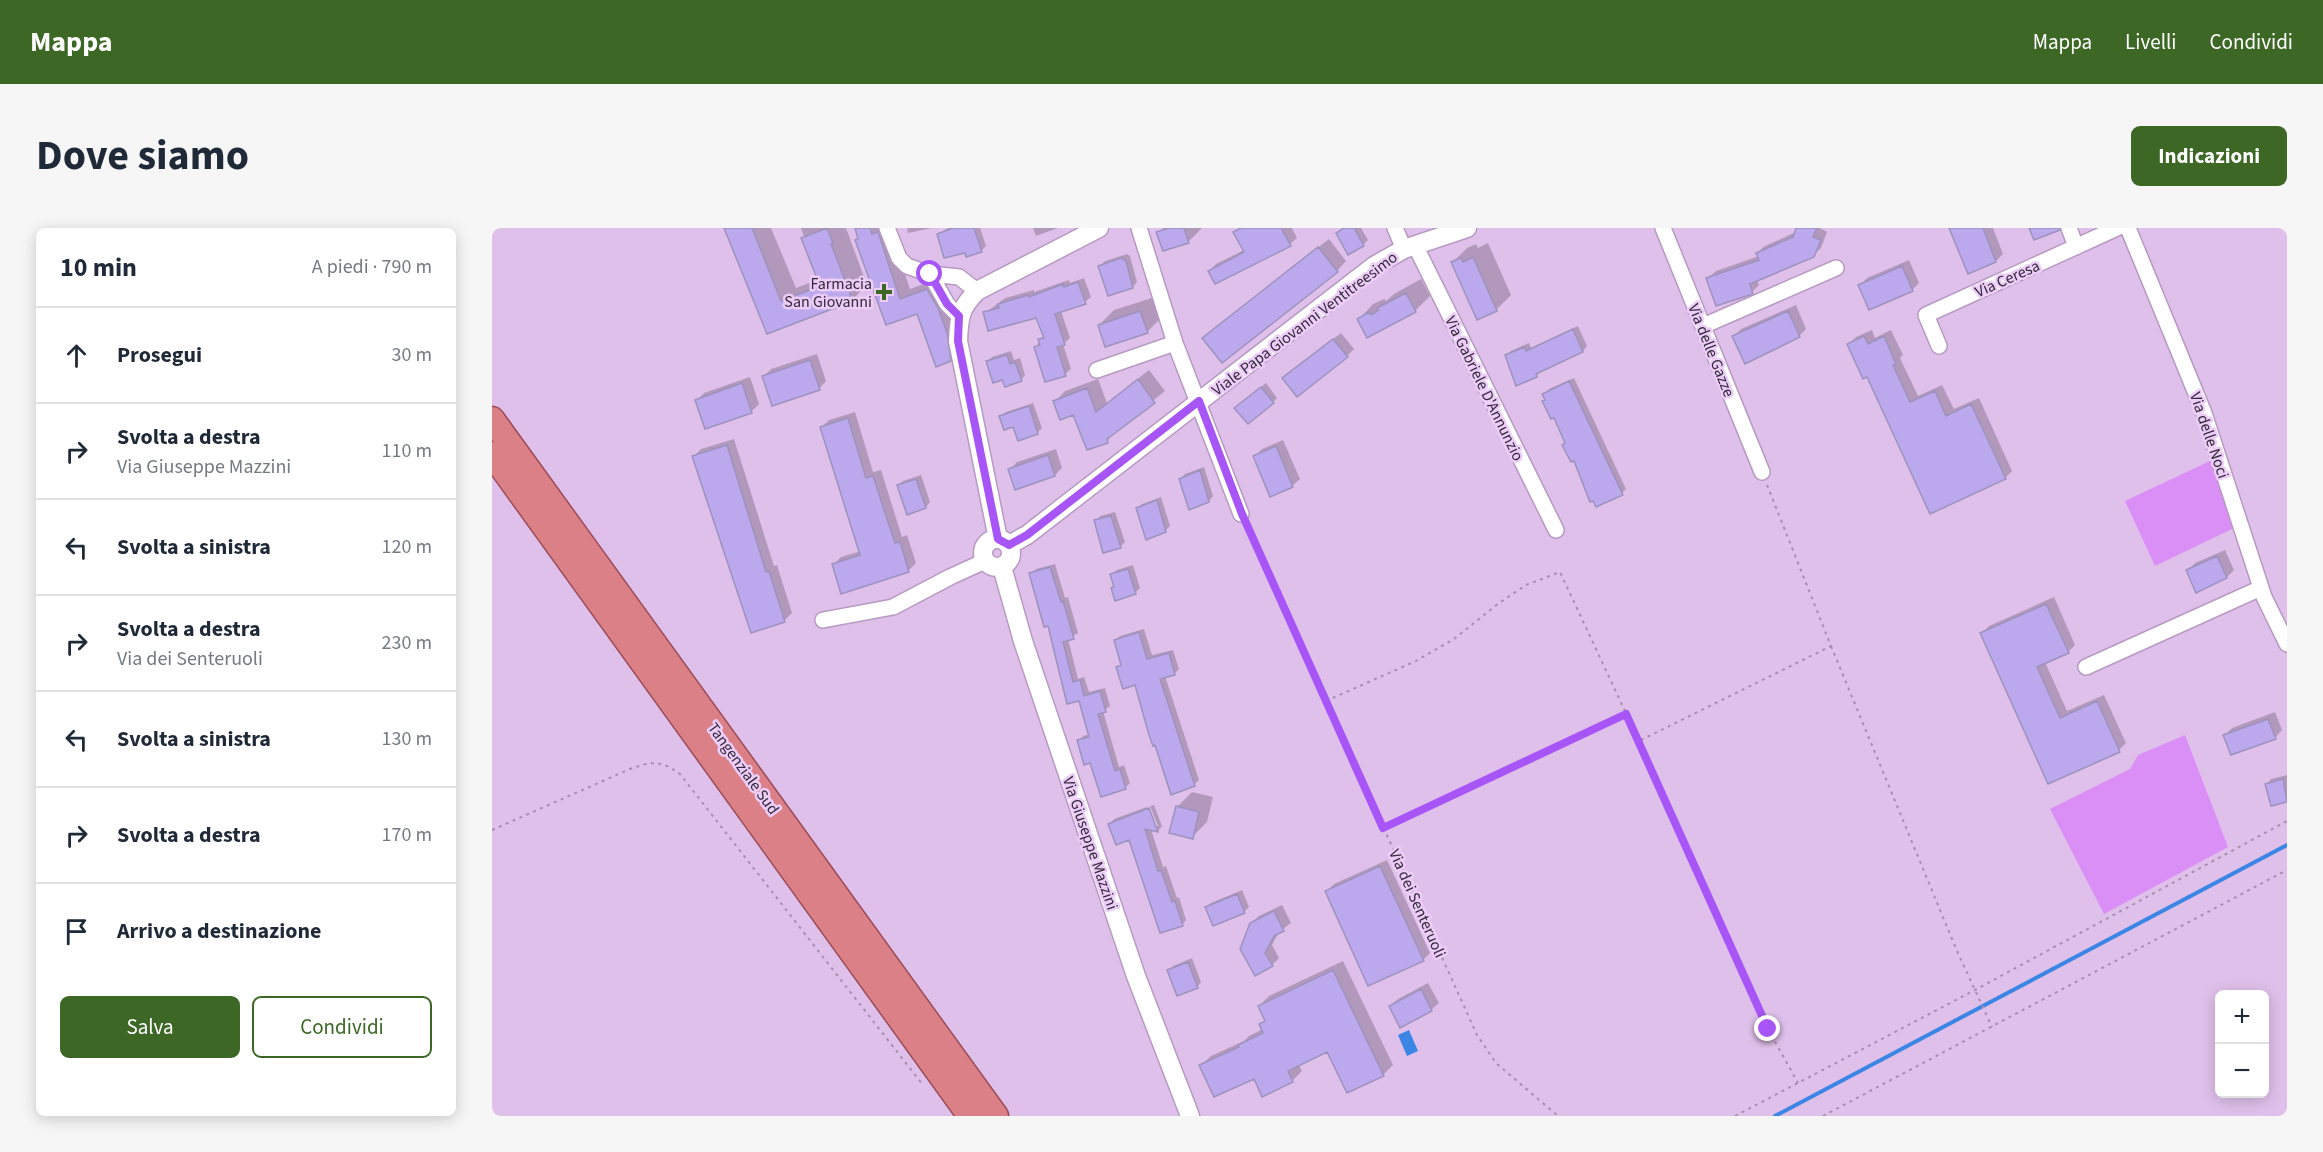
<!DOCTYPE html>
<html lang="it">
<head>
<meta charset="utf-8">
<style>
  body { margin:0; font-family:"Source Sans 3",sans-serif; background:#f6f6f7; color:#1f2937 }
  .controls { position:absolute; right:18px; bottom:18px; display:grid; overflow:hidden; border-radius:9px; box-shadow:0 3px 15px #0003 }
  .controls button { width:54px; height:54px; display:grid; place-items:center; padding:0; border:0; border-bottom:2px solid #e0e1e3; background:#fff; color:#1f2937; font:30px sans-serif }
  .stop { position:absolute; width:18px; height:18px; margin:-14px; border:4px solid #a855f7; border-radius:50%; background:#fff }
  .stop.end { background:#a855f7; border-color:#fff; box-shadow:0 2px 6px #0008 }
  .list { margin:0; padding:0; list-style:none }
  h2 { display:flex; justify-content:space-between; align-items:center; height:78px; margin:0; padding:0 24px; font-size:26px }
  h2 small { font-size:20px; font-weight:400; color:#747a83 }
  .list li { display:grid; grid-template-columns:39px 1fr auto; gap:18px; align-items:center; box-sizing:border-box; height:96px; padding:0 24px; border-top:2px solid #e0e1e3 }
  .list b { display:block; font-size:22px; white-space:nowrap }
  .list p { margin:0; font-size:20px; white-space:nowrap; color:#747a83 }
  .list em { font-size:20px; font-style:normal; color:#747a83 }
  .actions { display:flex; gap:12px; padding:18px 24px }
  .actions a { flex:1; padding:14px 0; border:2px solid #3c6725; border-radius:9px; text-align:center; font-size:21px; color:#3c6725 }
  .actions .main { background:#3c6725; color:#fff }
  .icon { flex:none; width:33px; height:33px; fill:none; stroke:currentColor; stroke-width:2; stroke-linecap:round; stroke-linejoin:round }
  .map { position:relative; flex:none; width:1795px; height:888px; overflow:hidden; border-radius:9px }
  header { display:flex; align-items:center; gap:36px; box-sizing:border-box; height:84px; padding:0 30px; background:#3c6725; color:#fff }
  header strong { font-size:28px }
  nav { display:flex; gap:33px; margin-inline-start:auto; font-size:21px }
  .intro { display:flex; align-items:center; justify-content:space-between; box-sizing:border-box; height:144px; padding:0 36px }
  h1 { margin:0; font-size:42px }
  .button { padding:15px 27px; border-radius:9px; background:#3c6725; color:#fff; font-size:21px; font-weight:700 }
  main { display:flex; gap:36px; padding:0 36px }
  aside { flex:1; background:#fff; border-radius:9px; box-shadow:0 3px 15px #0003 }
  .map>svg:first-child { display:block }
  .green { fill:#da8ff6 }
  .water { fill:#3b85e5 }
  .shadow { fill:#0003 }
  .lines { fill:none; stroke-linecap:round; stroke-linejoin:round }
  .stream { stroke:#3b85e5; stroke-width:4 }
  .building { fill:#bca9ed; stroke:#9d92be; stroke-width:1.5 }
  .minor-casing { stroke:#b79ac2; stroke-width:18 }
  .tertiary-casing { stroke:#b79ac2; stroke-width:21 }
  .trunk-casing { stroke:#9b4c59; stroke-width:27 }
  .path { stroke:#a78eb0; stroke-width:2; stroke-dasharray:3 4.5; stroke-linecap:butt }
  .minor { stroke:#fff; stroke-width:15 }
  .tertiary { stroke:#fff; stroke-width:18 }
  .trunk { stroke:#dc8088; stroke-width:24 }
  .route { stroke:#a855f7; stroke-width:8 }
  .poi-dot { fill:#3c6725; stroke:#eccdf8; stroke-width:2 }
  .labels { text-anchor:middle; stroke-width:5; stroke-linejoin:round; paint-order:stroke }
  .street-label { font-size:16px; fill:#332838; stroke:#eccdf8 }
  .poi-label { font-size:16px; fill:#332838; stroke:#eccdf8; text-anchor:end }
</style>
</head>
<body>
<header>
<strong>Mappa</strong>
<nav><a>Mappa</a><a>Livelli</a><a>Condividi</a></nav>
</header>
<div class="intro"><h1>Dove siamo</h1><a class="button">Indicazioni</a></div>
<main>
<aside>
<h2>10 min<small>A piedi · 790 m</small></h2>
<ul class="list">
<li><svg class="icon" aria-label="ahead" viewBox="0 0 24 24"><path d="M12 20V5M6 11l6-6 6 6"/></svg><div><b>Prosegui</b></div><em>30 m</em></li>
<li><svg class="icon" aria-label="right" viewBox="0 0 24 24"><path d="M7 20v-9h11M14 6l5 5-5 5"/></svg><div><b>Svolta a destra</b><p>Via Giuseppe Mazzini</p></div><em>110 m</em></li>
<li><svg class="icon" aria-label="left" viewBox="0 0 24 24"><path d="M17 20v-9H6M10 6l-5 5 5 5"/></svg><div><b>Svolta a sinistra</b></div><em>120 m</em></li>
<li><svg class="icon" aria-label="right" viewBox="0 0 24 24"><path d="M7 20v-9h11M14 6l5 5-5 5"/></svg><div><b>Svolta a destra</b><p>Via dei Senteruoli</p></div><em>230 m</em></li>
<li><svg class="icon" aria-label="left" viewBox="0 0 24 24"><path d="M17 20v-9H6M10 6l-5 5 5 5"/></svg><div><b>Svolta a sinistra</b></div><em>130 m</em></li>
<li><svg class="icon" aria-label="right" viewBox="0 0 24 24"><path d="M7 20v-9h11M14 6l5 5-5 5"/></svg><div><b>Svolta a destra</b></div><em>170 m</em></li>
<li><svg class="icon" aria-label="arrive" viewBox="0 0 24 24"><path d="M6 21V4h12l-3 4 3 4H6"/></svg><div><b>Arrivo a destinazione</b></div></li>
</ul>
<div class="actions"><a class="main">Salva</a><a>Condividi</a></div>
</aside>
<div class="map">
<svg width="1795" height="888" viewBox="0 0 1795 888">
  <rect width="100%" height="100%" fill="#dfc0ea"/>
  <path class="green" d="M1720 232 1742 300 1663 338 1633 273Z
    M1693 507 1736 619 1612 686 1558 581 1638 541 1646 527Z"/>
  <path class="water" d="M917 802 926 823 915 828 906 807Z"/>
  <path class="shadow" d="M235 0H279L304 60 327 51 309 0H354L375 57 360 72 276 104Z
    M367 0H397L418 61 446 51 456 70 468 122 458 132 426 84 394 95 365 12 367 9Z
    M415 0H440L416 5Z
    M456 0H488L494 18 489 23H474L447 6Z
    M541 0H566L544 8Z
    M671 0H710L696 14 666 5Z
    M747 0H800L805 10 798 16 723 54 717 43 724 36 752 22 743 5Z
    M852 0H869L876 12 871 17Z
    M1306 0H1328L1335 4 1329 20 1321 27 1265 51 1267 57 1260 64 1216 50 1224 43 1267 28 1265 25 1273 18 1304 4Z
    M1459 0H1501L1511 26 1504 33 1477 44Z
    M837 11 854 33 845 43 722 101Z
    M996 15 1019 67 1004 82 960 35 975 20 984 16 986 20Z
    M635 26 638 28 645 54 641 59 608 38 613 33Z
    M1417 32 1427 55 1420 62 1368 57 1375 50Z
    M592 50 599 69 593 74 569 83 578 110 571 116 579 141 573 146 554 152 543 120 552 107 545 88 493 85 513 70 542 62V64L577 52 578 55Z
    M929 51 938 68 923 83 867 91 881 76 892 71 894 73 902 66Z
    M663 69 670 89 655 104 607 97 622 82Z
    M1304 77 1314 101 1307 108H1242L1249 101Z
    M1086 98 1095 118 1091 123 1049 142 1045 148 1014 128 1019 123 1037 115 1039 120Z
    M1380 102 1383 110 1399 102 1411 127 1408 130 1426 168 1450 157 1462 181 1487 170 1520 243 1513 250 1376 147 1357 116 1364 109Z
    M849 105 862 121 855 128 799 143Z
    M519 123 522 132 528 130 533 147 529 152 511 150 496 134 500 129Z
    M325 126 334 153 327 161 272 148 279 141Z
    M657 142 673 163 625 202 615 213 582 185 563 174 573 163 606 151 615 175Z
    M258 149 267 176 260 183 214 199 205 172 212 165Z
    M1082 150 1134 261 1130 265 1075 214 1052 166 1057 161Z
    M774 155 785 170 781 174 749 176Z
    M541 175 550 200 545 205 522 197 509 189 514 184Z
    M363 184 381 244 389 242 410 309 415 307 424 335 416 343 342 336 349 329 369 323 330 199 337 192Z
    M242 211 282 338 285 337 300 385 292 393 202 228 209 221Z
    M791 212 808 251 800 258 763 228 770 221Z
    M564 221 570 240 563 247 518 241 525 234Z
    M712 239 721 268 717 273 688 251 693 246Z
    M429 247 438 274 434 279 407 257 411 253Z
    M669 269 678 298 673 303 645 281 650 276Z
    M623 284 633 314 628 319 604 293 608 288Z
    M1733 322 1742 342 1735 349 1704 363 1695 343 1703 335Z
    M563 336 573 370 576 369 586 405 576 411 586 451 592 449 597 464 613 460 618 478 611 483 627 539 632 537 638 555 634 559 610 567 599 533 587 513 591 508 598 506 588 471 557 397 539 346 544 341Z
    M641 337 648 360 643 365 620 346 625 342Z
    M1562 369 1583 417 1576 424 1553 434 1575 483 1612 467 1634 515 1627 522 1557 554 1490 406 1497 398Z
    M652 401 660 427 681 422 687 441 682 446 673 448 707 552 702 557 644 455 626 439 630 435 623 413 628 408Z
    M1783 484 1790 502 1783 510 1733 507 1740 500Z
    M1795 547V572L1781 577 1775 556 1779 551Z
    M700 564 721 569 715 594 700 609 685 579Z
    M662 577 670 598 666 603 659 601 671 639 674 638 685 670 687 669 694 692 690 697 638 610 618 596 622 591 655 579 662 598H666L658 578Z
    M895 632 938 725 931 732 835 663 842 656Z
    M750 662 757 679 752 684 715 679 719 675Z
    M790 677 799 695 787 704 780 717 787 730 780 737 764 746 759 695 767 688Z
    M700 730 709 754 705 759 677 742 681 738Z
    M851 733 901 837 891 847 836 822 806 836 810 843 800 853 763 849 709 837 719 828 752 813 757 808 771 801 769 797 774 792 767 778 777 768Z
    M936 755 947 775 939 782 898 779 906 771Z"/>
  <g class="lines">
    <path class="stream" d="M1283 888 1795 617"/>
  </g>
  <path class="building" d="M232 0H260L289 73 328 58 309 10 335 0 341 15 339 16 361 73 275 106Z
    M363 0H378L380 6 386 4 408 71 435 61 446 80 455 105 459 133 444 139 425 86 394 97 363 12 366 11Z
    M461 0H482L490 24 474 29 473 25 452 30 445 6Z
    M677 0H692L697 15 671 23 664 4Z
    M749 0H789L799 18 723 56 716 43 752 24 741 4Z
    M852 0H862L872 18 856 27 844 5Z
    M1304 0H1325L1321 9 1329 12 1322 29 1258 56 1261 66 1224 78 1214 50 1267 32 1264 25 1301 9Z
    M1457 0H1491L1504 34 1476 46Z
    M1537 0H1567L1568 2 1542 12Z
    M826 19 846 44 730 135 710 110Z
    M981 29 1005 83 985 92 959 34 969 30 971 34Z
    M629 30 634 33 641 60 616 68 606 38Z
    M1410 38 1421 63 1377 82 1366 57Z
    M586 54 594 76 563 86 573 117 565 119 574 148 553 154 542 119 548 117 546 111 552 110 544 90 496 103 491 84 507 80 506 76 536 67 537 69 571 56 572 59Z
    M914 65 924 84 875 110 865 91 877 84 879 87 887 82 885 80Z
    M648 83 656 105 613 119 606 97Z
    M1296 83 1308 109 1253 136 1240 108Z
    M1081 101 1091 124 1044 146 1045 149 1024 158 1013 127 1032 119 1034 123Z
    M1372 108 1376 116 1392 108 1404 136 1401 137 1418 174 1443 163 1454 188 1479 176 1514 251 1438 286 1375 149 1371 151 1355 116Z
    M841 111 856 129 805 169 790 150Z
    M515 127 518 136 523 134 530 153 513 159 510 152 501 155 494 133Z
    M318 132 328 162 280 178 270 148Z
    M646 151 663 175 615 211 616 215 595 222 581 187 568 192 561 173 595 160 604 184Z
    M1077 153 1131 267 1104 279 1101 273 1098 274 1082 233 1079 234 1070 217 1073 215 1062 190 1059 191 1050 173 1053 172 1050 166Z
    M250 155 260 185 213 201 203 172Z
    M769 159 782 175 756 196 742 180Z
    M537 178 546 206 526 213 521 199 512 202 507 188Z
    M356 190 374 250 381 248 403 315 408 314 417 344 349 366 340 336 368 327 328 199Z
    M235 217 274 344 277 343 293 394 259 405 200 228Z
    M784 218 801 259 778 269 761 228Z
    M556 227 563 248 523 262 516 241Z
    M708 242 717 274 697 282 687 251Z
    M424 251 434 280 415 287 405 257Z
    M665 272 674 304 654 312 644 280Z
    M619 288 629 320 611 325 602 292Z
    M1725 328 1735 350 1704 365 1694 342Z
    M558 339 569 374 571 373 582 411 571 414 581 454 588 452 592 468 608 463 614 484 606 486 623 543 628 541 634 561 609 569 598 535 592 537 585 512 597 509 587 473 575 476 556 398 552 399 537 345Z
    M636 341 644 366 623 373 619 360 622 359 618 346Z
    M1554 376 1577 425 1545 439 1568 490 1605 473 1628 524 1556 556 1488 405Z
    M647 404 655 431 677 425 683 447 668 451 703 558 679 567 663 517 661 518 657 507 643 457 631 461 624 439 629 437 622 412Z
    M1776 491 1784 511 1739 527 1731 507Z
    M1791 551 1795 574 1779 578 1773 556Z
    M684 578 707 584 701 611 677 605Z
    M657 580 666 604 653 601 666 643 669 642 680 674 683 673 691 698 668 705 637 612 624 617 616 596Z
    M888 638 932 733 876 758 833 663Z
    M745 666 753 685 721 698 713 679Z
    M782 683 792 703 782 708 773 725 781 738 763 748 748 721 758 695Z
    M696 734 706 760 685 768 675 742Z
    M841 742 892 848 855 865 835 824 796 843 801 854 770 869 762 851 722 869 707 837 747 819 746 817 771 805 767 796 773 793 766 778Z
    M929 761 940 783 908 800 897 778Z"/>
  <g class="lines">
    <g class="minor-casing">
      <path id="minor" d="M395 0 407 30 415 38 438 46 467 49 485 63
        M647 0 683 115 749 286
        M903 0 912 21
        M1171 0 1270 244
        M1577 0 1584 19
        M1636 0 1712 185 1772 369 1795 416
        M923 17 1064 302
        M438 46 455 76 467 88
        M1211 98 1344 40
        M1447 118 1434 87 1625 0
        M605 142 683 115
        M331 392 401 379 458 349 493 333
        M1594 439 1769 360"/>
    </g>
    <g class="tertiary-casing">
      <path id="tertiary" d="M491 325a14 14 0 1 1 28 0a14 14 0 1 1-28 0Z
        M506 311 466 113C467 89 468 80 485 63L607 0
        M517 317 535 307 882 38 912 21 975 0
        M510 339 531 413 644 748 698 888"/>
    </g>
    <g class="trunk-casing">
      <path id="trunk" d="M0 191 504 888
        M0 226 478 888"/>
    </g>
    <path class="path" d="M756 299 985 807 1004 835 1066 888
      M1339 418 1465 723 1500 799
      M834 473 924 433 962 411 1007 375 1034 357 1068 344 1147 513 1339 418 1275 257
      M1147 513 1276 801 1306 855
      M891 600 1133 487
      M0 602 138 541C161 533 168 532 188 546L431 857
      M1243 888 1483 762 1795 593
      M1331 888 1795 642"/>
    <use href="#minor" class="minor"/>
    <use href="#tertiary" class="tertiary"/>
    <use href="#trunk" class="trunk"/>
  </g>
  <g class="lines">
    <path class="route" d="M438 46 455 76 467 88 466 113 506 311 517 317 535 307 707 173 750 286 891 600 1134 486 1276 801"/>
  </g>
  <path class="poi-dot" d="M389 55h6v6h6v6h-6v6h-6v-6h-6v-6h6z"/>
  <g class="labels">
    <g class="street-label">
      <text transform="translate(1515 50) rotate(-24)" y="6">Via Ceresa</text>
      <text transform="translate(812 95) rotate(-37)" y="6">Viale Papa Giovanni Ventitreesimo</text>
      <text transform="translate(1220 122) rotate(68)" y="6">Via delle Gazze</text>
      <text transform="translate(993 160) rotate(64)" y="6">Via Gabriele D'Annunzio</text>
      <text transform="translate(1718 207) rotate(71)" y="6">Via delle Noci</text>
      <text transform="translate(252 540) rotate(54)" y="6">Tangenziale Sud</text>
      <text transform="translate(599 615) rotate(71)" y="6">Via Giuseppe Mazzini</text>
      <text transform="translate(926 675) rotate(66)" y="6">Via dei Senteruoli</text>
    </g>
    <g class="poi-label">
      <text x="380" y="61">Farmacia<tspan x="380" dy="18">San Giovanni</tspan></text>
    </g>
  </g>
</svg>
<div class="controls">
<button>+</button>
<button>−</button>
</div>
<div class="stop" style="left:438px;top:46px"></div>
<div class="stop end" style="left:1276px;top:801px"></div>
</div>
</main>
</body>
</html>
